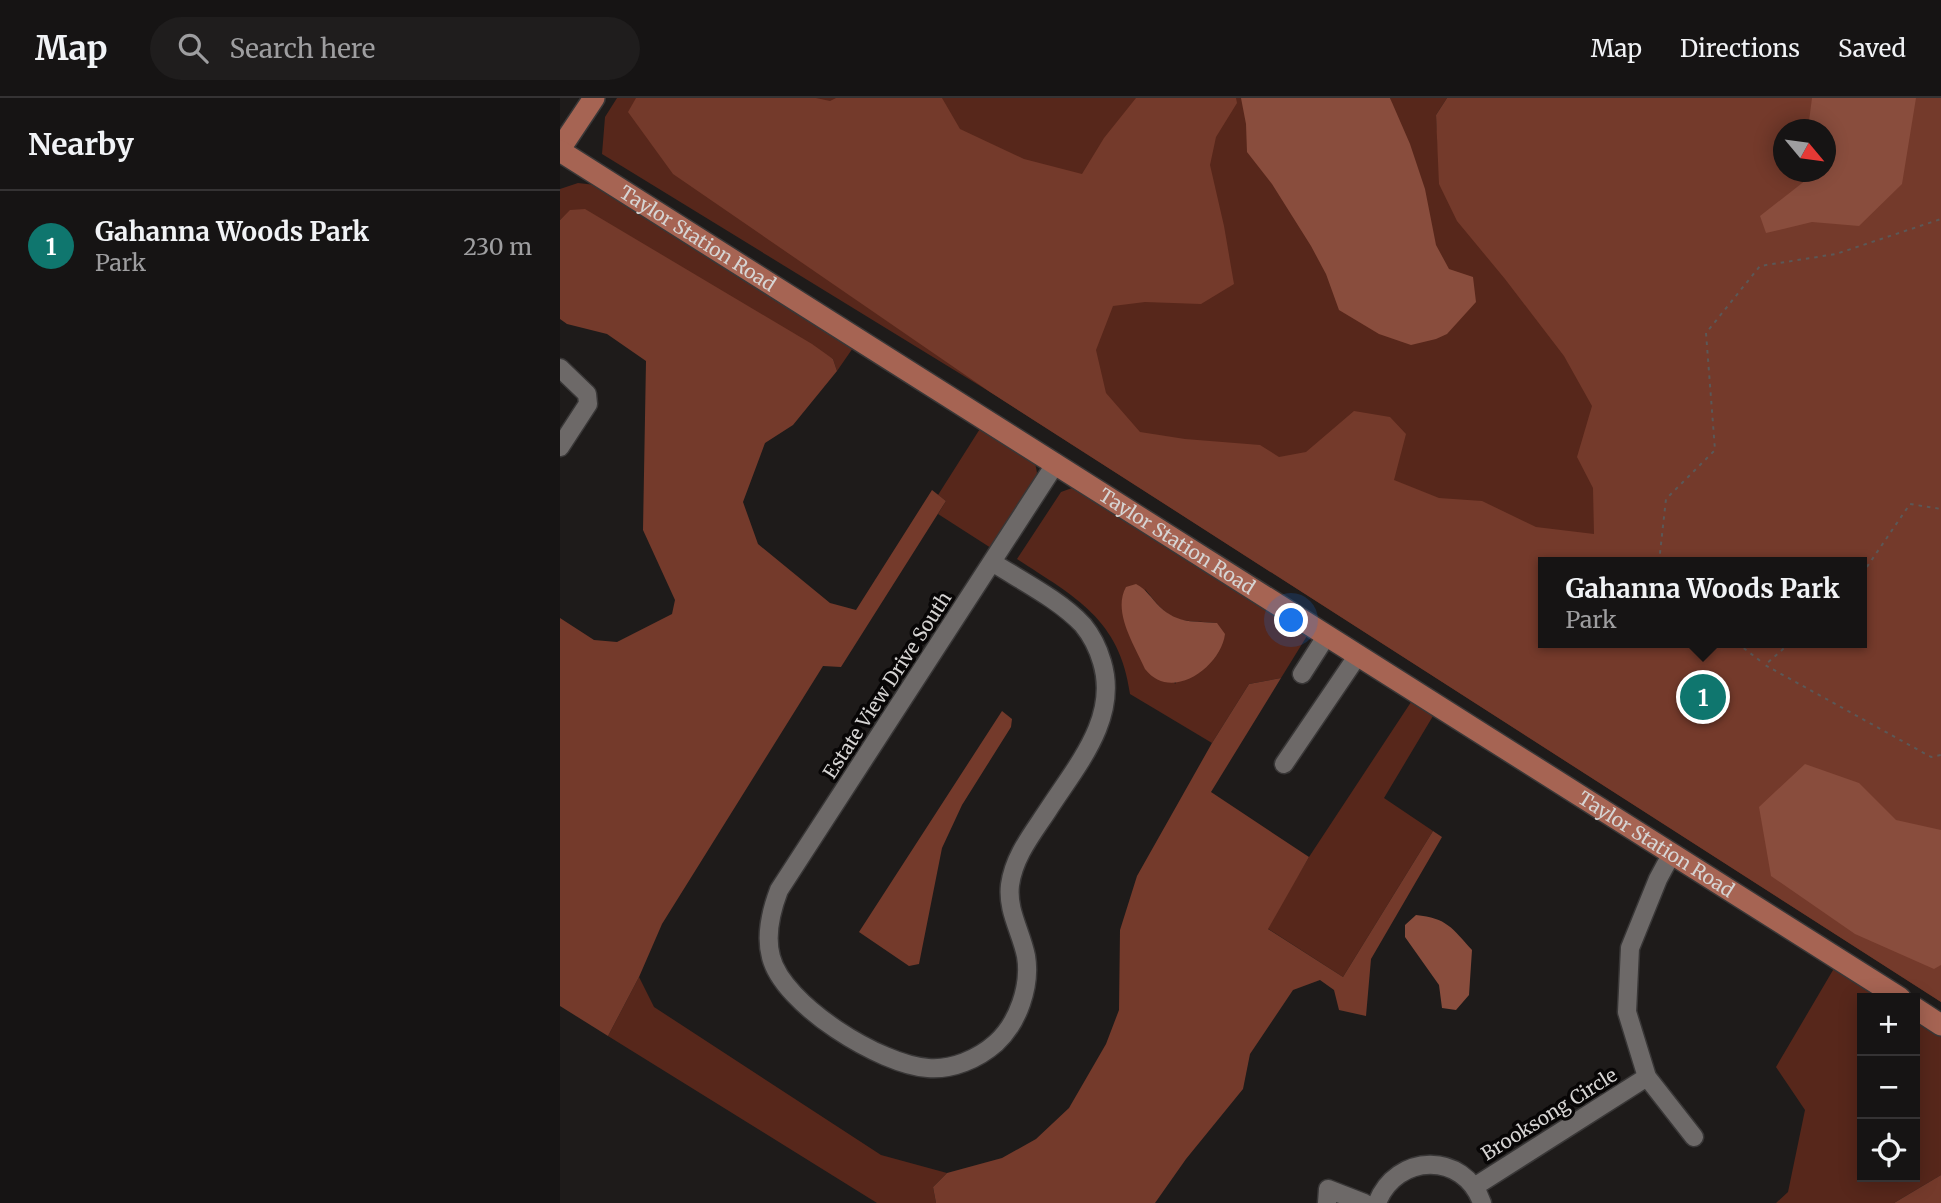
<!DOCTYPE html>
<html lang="en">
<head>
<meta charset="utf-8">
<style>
  body { margin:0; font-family:Merriweather,serif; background:#1f1d1d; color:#f1f3f6 }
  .controls { position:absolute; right:21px; bottom:21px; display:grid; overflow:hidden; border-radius:0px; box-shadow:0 4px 18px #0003 }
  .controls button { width:63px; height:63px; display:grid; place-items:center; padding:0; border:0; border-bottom:2px solid #353334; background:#161414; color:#f1f3f6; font:35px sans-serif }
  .compass { position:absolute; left:1213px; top:21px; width:63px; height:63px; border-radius:50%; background:#161414; box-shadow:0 4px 18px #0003; rotate:119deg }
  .you { position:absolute; left:732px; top:523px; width:24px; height:24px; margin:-18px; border:5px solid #fff; border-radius:50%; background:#1a73e8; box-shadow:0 0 0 10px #1a73e833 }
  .badge { display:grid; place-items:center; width:46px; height:46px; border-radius:50%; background:#0f766e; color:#fff; font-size:23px; font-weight:700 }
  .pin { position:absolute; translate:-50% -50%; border:4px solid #fff; box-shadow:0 2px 7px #0006 }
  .popup { position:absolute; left:978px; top:459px; width:329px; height:91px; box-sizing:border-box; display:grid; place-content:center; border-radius:0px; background:#161414; filter:drop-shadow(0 2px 5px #0005); font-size:23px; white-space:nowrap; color:#9e9ea0 }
  .popup b { font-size:26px; color:#f1f3f6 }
  .popup::after { content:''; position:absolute; left:50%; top:100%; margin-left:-14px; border:14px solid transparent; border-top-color:#161414 }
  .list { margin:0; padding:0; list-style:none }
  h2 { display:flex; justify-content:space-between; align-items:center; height:91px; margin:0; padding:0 28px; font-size:30px }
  h2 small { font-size:23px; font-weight:400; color:#9e9ea0 }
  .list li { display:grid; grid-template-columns:46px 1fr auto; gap:21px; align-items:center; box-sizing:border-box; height:112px; padding:0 28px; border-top:2px solid #353334 }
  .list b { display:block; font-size:26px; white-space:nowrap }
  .list p { margin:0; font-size:23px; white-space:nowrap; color:#9e9ea0 }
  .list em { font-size:23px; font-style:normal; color:#9e9ea0 }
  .icon { flex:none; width:38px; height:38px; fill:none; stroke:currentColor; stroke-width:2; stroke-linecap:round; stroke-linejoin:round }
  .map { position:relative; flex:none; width:1381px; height:1105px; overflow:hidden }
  header { display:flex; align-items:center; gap:42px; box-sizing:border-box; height:98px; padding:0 35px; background:#161414; border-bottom:2px solid #353334 }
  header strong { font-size:33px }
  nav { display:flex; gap:38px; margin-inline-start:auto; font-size:24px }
  .search { width:490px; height:63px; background:#1f1d1d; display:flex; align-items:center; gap:18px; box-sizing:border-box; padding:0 24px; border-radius:38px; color:#9e9ea0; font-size:26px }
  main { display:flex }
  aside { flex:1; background:#161414 }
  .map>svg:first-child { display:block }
  .green { fill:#57271b; fill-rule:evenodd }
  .forest { fill:#743a2b; fill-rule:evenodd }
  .water { fill:#894d3d }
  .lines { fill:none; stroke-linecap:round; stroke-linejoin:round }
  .minor-casing { stroke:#393737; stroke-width:21 }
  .major-casing { stroke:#393737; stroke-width:24 }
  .path { stroke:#5b5857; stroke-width:2; stroke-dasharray:3.5 5; stroke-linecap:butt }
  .minor { stroke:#6d6968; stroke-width:18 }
  .major { stroke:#a66453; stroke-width:21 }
  .labels { text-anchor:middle; stroke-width:7; stroke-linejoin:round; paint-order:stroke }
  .street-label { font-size:19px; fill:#d6d4d3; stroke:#080606 }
</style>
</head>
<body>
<header>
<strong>Map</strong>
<div class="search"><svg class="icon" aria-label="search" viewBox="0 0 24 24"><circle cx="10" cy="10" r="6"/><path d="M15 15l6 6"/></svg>Search here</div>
<nav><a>Map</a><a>Directions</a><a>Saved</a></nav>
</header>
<main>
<aside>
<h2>Nearby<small></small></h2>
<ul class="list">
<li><span class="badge">1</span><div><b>Gahanna Woods Park</b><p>Park</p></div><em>230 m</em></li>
</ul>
</aside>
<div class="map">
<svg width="1381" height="1105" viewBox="0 0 1381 1105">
  <rect width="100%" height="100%" fill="#1e1b1a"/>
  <path class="green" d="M57 0H689L836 18 830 0H887L876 17 878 50 1381 0V904L430 294 42 56 45 19ZM1224 32H1266V74H1224ZM984 464H1302V545H984Z
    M18 85 36 87 295 247 277 273 273 261 10 113 0 122V91Z
    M423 326 475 364 477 375 472 388 431 450 378 416 386 403 378 397Z
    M512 390 527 393 750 533 721 580 689 586 652 645 570 596C560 521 515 499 457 461L501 394ZM585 491C612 526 616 522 657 525L615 586Z
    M855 598 876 613 824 700 873 733 783 879 707 830 749 759Z
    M1276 867 1327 900H1302V1079H1355V918L1381 935V1077L1334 1105H1216L1228 1094 1245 1012 1216 969Z
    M79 879 94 909 321 1057 387 1075 373 1089 376 1105H317L48 938Z"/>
  <path class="forest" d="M76 0H256L270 3 276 0H382L400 31 464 61 522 76 544 40 576 0H676L677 5 656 39 650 67 664 128 674 186 641 206 585 204 553 208 536 252 546 295 580 334 625 341 700 347 719 359 746 354 794 313 830 319 846 336 834 382 879 400 922 403 976 429 1034 436 1033 390 1017 359 1032 308 1004 258 945 181 897 123 879 86 876 17 887 0H1381V904L430 294 113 76 68 14ZM1224 32H1266V74H1224ZM984 464H1302V545H984Z
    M25 111 252 246 273 261 277 273 233 327 205 345 183 404 198 446 270 505 296 512 372 392 386 403 281 569 263 568 102 826 79 879 48 938 0 908V520L34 542 57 544 112 516 115 502 83 432 86 263 47 236 7 226 0 221V122L10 112Z
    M721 580 651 694 749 759 708 831 783 879 873 733 882 739 811 861 806 918 779 912 774 892 760 882 733 892 690 956 683 991 626 1061 595 1105H376L373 1089 387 1075 442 1060 476 1041 509 1010 546 946 559 912 560 832 577 778 652 645 689 586Z
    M442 613 452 621 451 629 402 707 382 750 359 866 349 868 299 834Z
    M1381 1077V1105H1334Z"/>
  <path class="water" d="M681 0H830L850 46 865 91 876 147 889 171 913 179 916 204 887 236 876 241 851 247 819 236 779 212 766 176 751 148 712 86 687 54 686 26Z
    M1252 0H1356L1342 86 1299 128 1252 124 1206 135 1200 118 1246 82V74H1266V32L1248 31Z
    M576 486C587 492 591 500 600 509 618 526 634 523 657 525L665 536C661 569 611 605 585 571 575 548 552 514 566 489Z
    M1245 666 1299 685 1336 722 1381 732V867L1374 871 1295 836 1211 778 1199 709Z
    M856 817C887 820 892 830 912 852L909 897 896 912 882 910 879 887 845 839V827Z"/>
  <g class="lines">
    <g class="minor-casing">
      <path id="minor" d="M0 270 27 296 28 306 0 349
        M432 464C460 482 500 502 523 527 532 538 538 550 542 564 559 620 517 667 488 712 473 735 454 758 450 787 447 813 461 833 466 858 471 888 458 925 436 945 418 961 392 972 368 970 321 967 223 907 211 859 205 837 211 813 219 792L496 365
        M742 576 767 537
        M724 666 798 557
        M1112 755 1098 781 1070 850 1067 914 1087 979 1134 1039
        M914 1089 1087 979
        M767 1105 768 1091 804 1105
        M817 1105C836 1055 904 1053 922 1105"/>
    </g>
    <g class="major-casing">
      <g id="major">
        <path d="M0 51 34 0"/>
        <path id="s1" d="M0 53 1340 900"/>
        <path d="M1355 910 1381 927"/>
      </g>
    </g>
    <path class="path" d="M1099 464 1106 401 1155 352 1146 235 1200 168 1276 156 1381 121
      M1302 476 1350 406 1381 411
      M1177 545 1203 565
      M1230 545 1205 567 1371 659 1381 657"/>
    <use href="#minor" class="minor"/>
    <use href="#major" class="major"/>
  </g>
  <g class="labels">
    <g class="street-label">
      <text dy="7" stroke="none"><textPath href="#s1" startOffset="163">Taylor Station Road</textPath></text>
      <text dy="7" stroke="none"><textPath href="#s1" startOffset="730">Taylor Station Road</textPath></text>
      <text transform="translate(327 587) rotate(-57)" y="7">Estate View Drive South</text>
      <text dy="7" stroke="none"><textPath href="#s1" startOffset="1297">Taylor Station Road</textPath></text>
      <text transform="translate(989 1016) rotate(-32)" y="7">Brooksong Circle</text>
    </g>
  </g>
</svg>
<div class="controls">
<button>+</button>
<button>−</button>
<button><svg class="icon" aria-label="locate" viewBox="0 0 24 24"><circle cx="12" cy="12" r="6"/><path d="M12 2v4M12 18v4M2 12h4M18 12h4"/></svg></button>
</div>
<svg class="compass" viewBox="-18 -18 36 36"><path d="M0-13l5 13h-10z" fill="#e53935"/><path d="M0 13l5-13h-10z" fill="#9e9ea0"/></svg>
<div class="you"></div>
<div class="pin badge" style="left:1143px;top:599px">1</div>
<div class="popup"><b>Gahanna Woods Park</b>Park</div>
</div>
</main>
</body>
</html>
